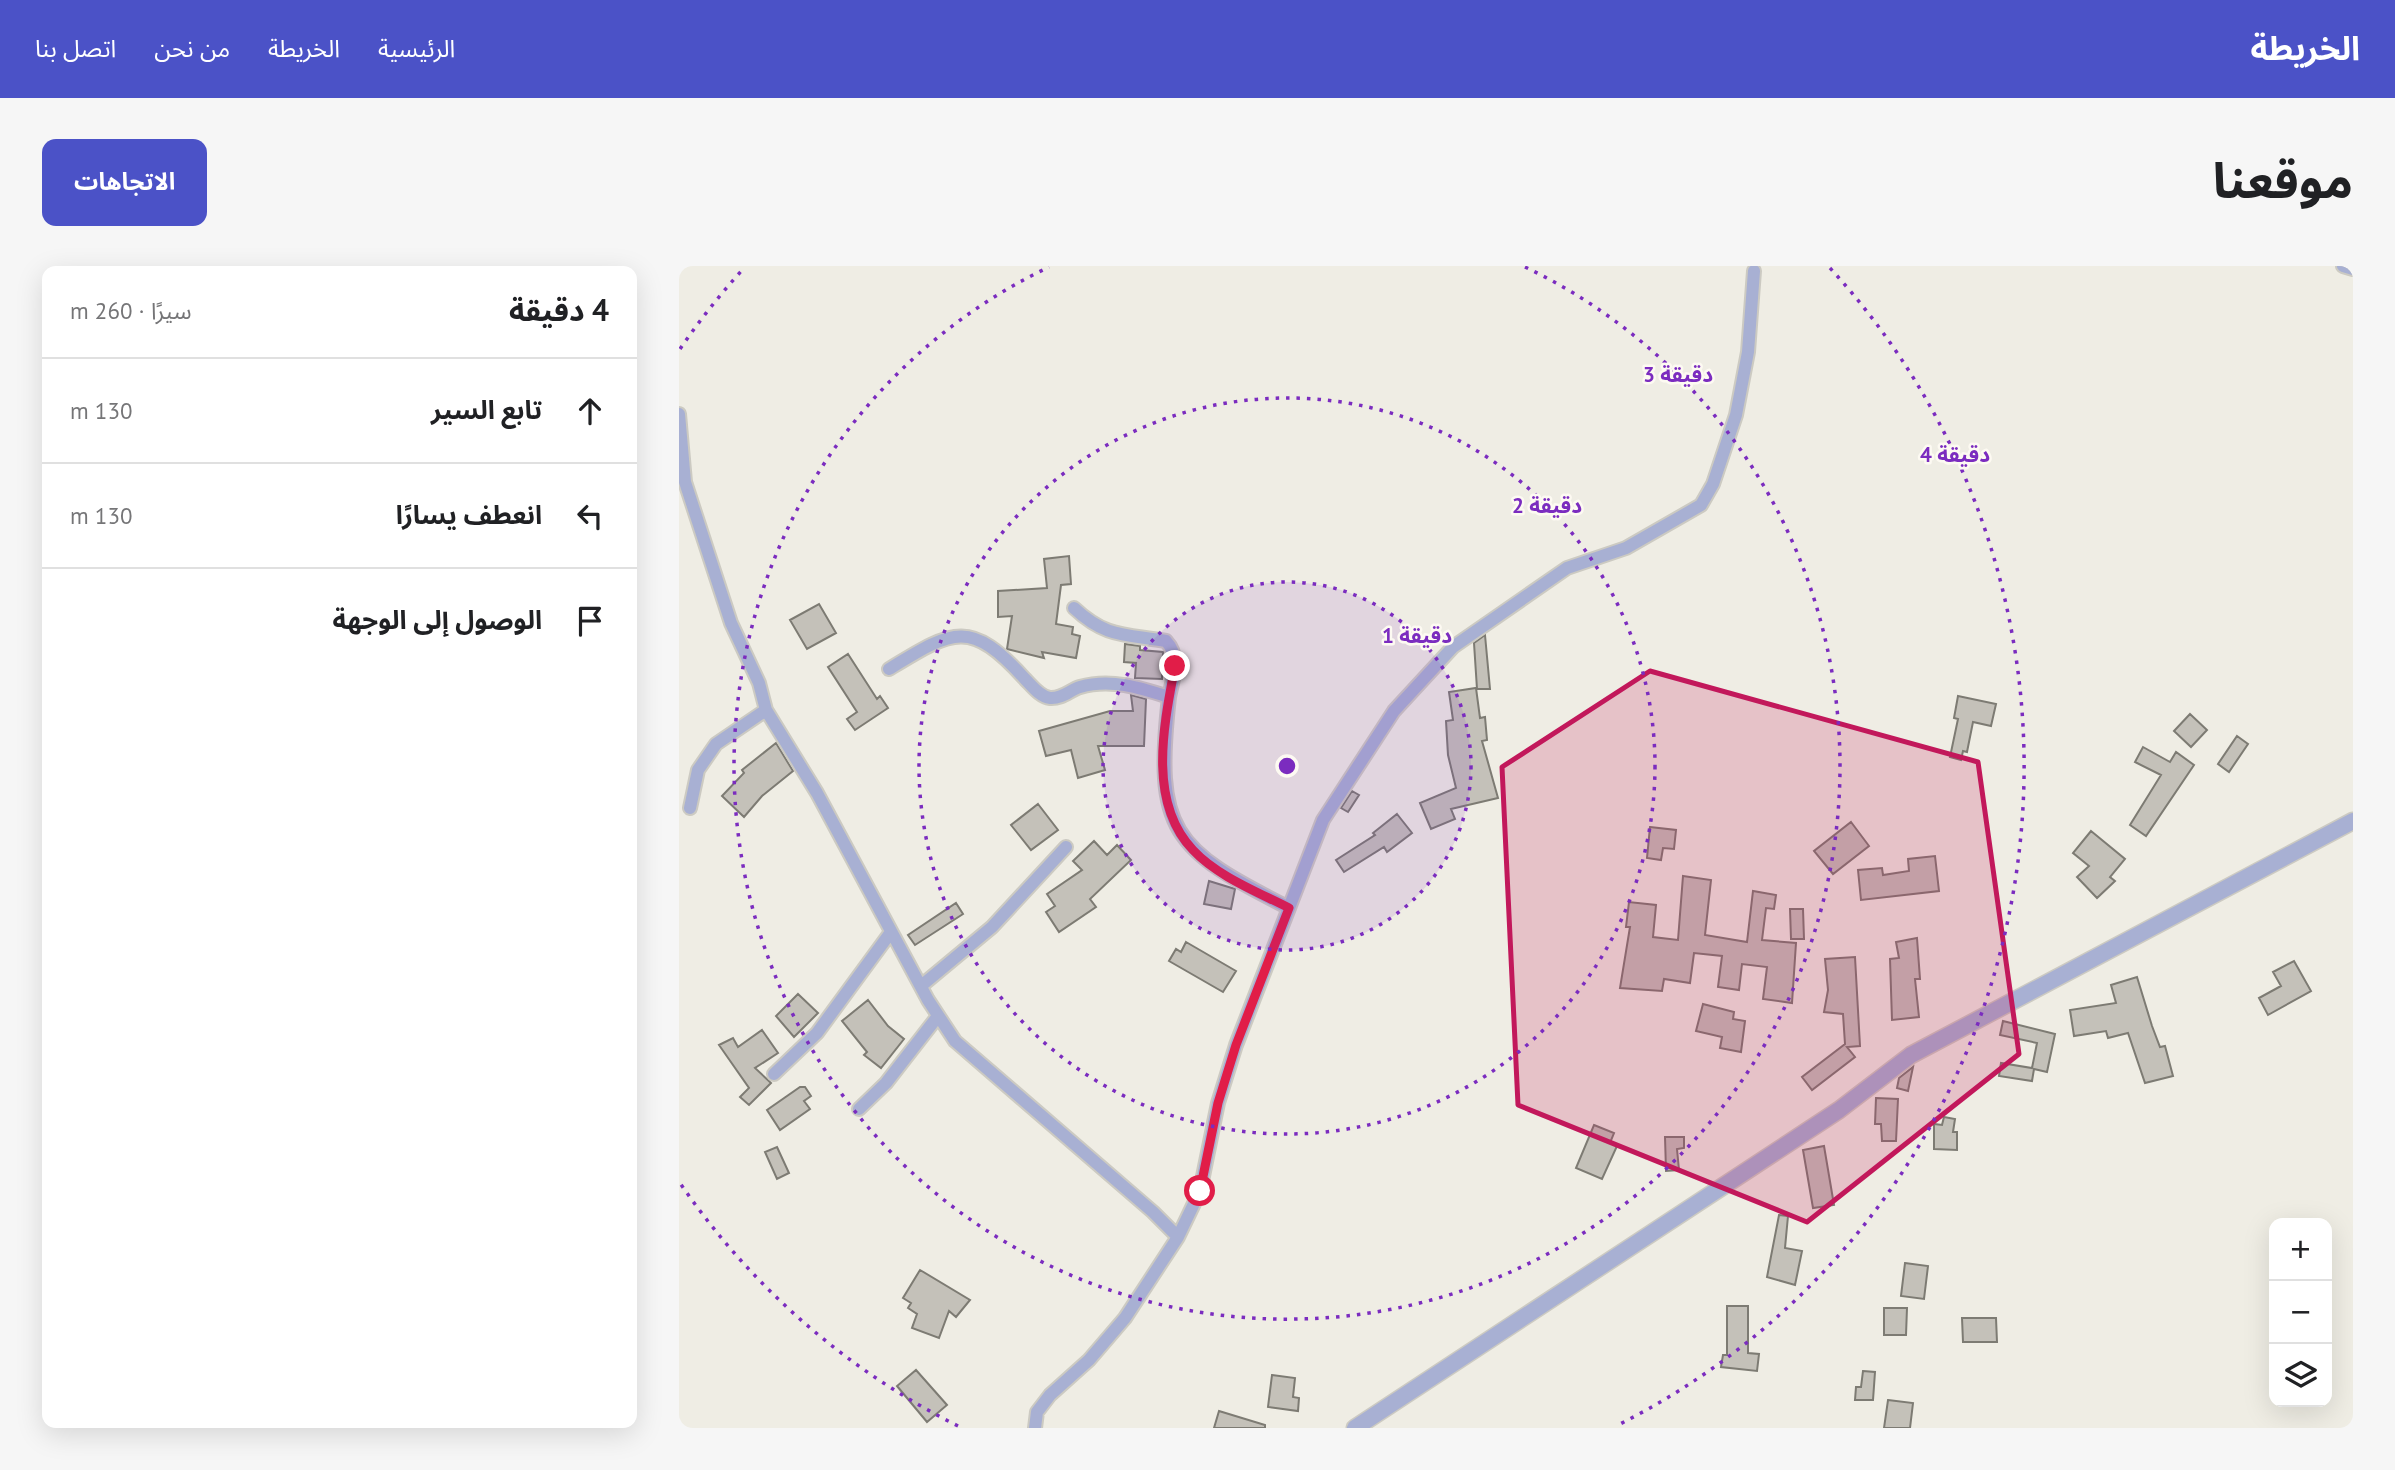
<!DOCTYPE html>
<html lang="ar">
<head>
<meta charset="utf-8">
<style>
  body { margin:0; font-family:"PT Sans","Noto Sans Arabic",sans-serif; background:#f6f6f6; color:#202124; direction:rtl }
  .controls { position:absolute; right:21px; bottom:21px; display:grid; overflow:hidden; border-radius:14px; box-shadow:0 7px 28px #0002 }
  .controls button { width:63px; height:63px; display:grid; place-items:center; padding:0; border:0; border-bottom:2px solid #e0e0e0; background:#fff; color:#202124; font:35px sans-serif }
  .stop { position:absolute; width:21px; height:21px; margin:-16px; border:5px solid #e11d48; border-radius:50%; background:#fff }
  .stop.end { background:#e11d48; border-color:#fff; box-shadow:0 2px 7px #0008 }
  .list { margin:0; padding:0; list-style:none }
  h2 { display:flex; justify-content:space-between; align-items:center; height:91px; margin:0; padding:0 28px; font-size:30px }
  h2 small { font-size:23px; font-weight:400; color:#757577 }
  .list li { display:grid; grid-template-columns:46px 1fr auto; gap:21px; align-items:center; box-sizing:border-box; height:105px; padding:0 28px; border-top:2px solid #e0e0e0 }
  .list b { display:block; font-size:26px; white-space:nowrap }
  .list em { font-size:23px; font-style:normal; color:#757577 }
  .icon { flex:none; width:38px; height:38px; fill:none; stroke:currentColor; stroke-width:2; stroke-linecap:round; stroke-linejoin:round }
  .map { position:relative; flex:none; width:1674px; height:1162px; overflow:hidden; direction:ltr; border-radius:14px }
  header { display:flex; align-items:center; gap:42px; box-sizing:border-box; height:98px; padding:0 35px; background:#4b52c7; color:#fff }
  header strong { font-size:33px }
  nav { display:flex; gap:38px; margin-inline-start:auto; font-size:24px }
  .intro { display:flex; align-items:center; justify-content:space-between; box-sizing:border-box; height:168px; padding:0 42px }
  h1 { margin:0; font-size:49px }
  .button { padding:18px 32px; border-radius:14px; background:#4b52c7; color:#fff; font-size:24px; font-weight:700 }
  main { display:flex; gap:42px; padding:0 42px }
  aside { flex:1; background:#fff; border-radius:14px; box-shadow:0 7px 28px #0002 }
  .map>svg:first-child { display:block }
  .building { fill:#c4c1b9; stroke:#7d7b73; stroke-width:2 }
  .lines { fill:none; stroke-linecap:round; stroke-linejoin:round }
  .minor-casing { stroke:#cccac2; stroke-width:16 }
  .tertiary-casing { stroke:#cccac2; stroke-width:19 }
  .minor { stroke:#a8b0d3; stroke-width:12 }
  .tertiary { stroke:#a8b0d3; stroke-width:16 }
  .route { stroke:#e11d48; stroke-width:9 }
  .marked { fill:#c2185b; fill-opacity:0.2; stroke:#c2185b; stroke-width:5; stroke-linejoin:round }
  .ring { fill:none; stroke:#7b2cbf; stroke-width:3.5; stroke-dasharray:3.5 7 }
  .centre { fill:#7b2cbf; stroke:#fdfaf2; stroke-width:3.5 }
  .ring-label { font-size:21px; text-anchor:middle; font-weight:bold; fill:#7b2cbf; stroke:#fdfaf2; stroke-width:5; stroke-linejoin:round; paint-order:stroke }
</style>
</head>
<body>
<header>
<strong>الخريطة</strong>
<nav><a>الرئيسية</a><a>الخريطة</a><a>من نحن</a><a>اتصل بنا</a></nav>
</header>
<div class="intro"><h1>موقعنا</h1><a class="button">الاتجاهات</a></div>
<main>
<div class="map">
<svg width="1674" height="1162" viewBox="0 0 1674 1162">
  <rect width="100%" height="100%" fill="#efede4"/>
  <path class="building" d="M390 290 392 318 382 319 377 358 394 361 393 368 401 370 397 392 363 386 365 392 328 383 333 350 319 351V325L368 322 365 293Z
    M140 338 157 367 128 383 111 354Z
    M806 369 811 423H798L795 377Z
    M446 378 461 380V384L484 386 483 413 456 412 457 397 445 396Z
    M169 388 198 433 201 430 209 442 176 464 168 453 178 446 149 401Z
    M797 422 801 452 806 451 808 474 803 475 819 532 772 543 776 553 752 563 741 537 777 522 769 489 767 455 774 454 770 426Z
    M452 429 467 433 465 480H419L426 504 399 512 392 484 367 490 360 465 431 445H454Z
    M1279 430 1317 438 1312 460 1294 456 1288 486 1284 485 1282 494 1271 491 1279 453 1275 452Z
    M1511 448 1528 464 1512 481 1495 465Z
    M1558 470 1569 478 1550 506 1539 498Z
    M97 477 114 505 83 530 65 551 43 530 65 507 63 504Z
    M1464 481 1491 496 1497 486 1515 499 1467 570 1451 559 1482 509 1456 496Z
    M673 525 680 529 669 546 662 542Z
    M359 538 379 564 352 584 332 559Z
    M718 548 733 567 708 586 705 581 665 606 657 594 696 569 694 567Z
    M1172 556 1190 580 1154 608 1135 585Z
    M971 561 997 564 995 583 984 582 982 594 968 592Z
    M1412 565 1446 593 1431 611 1436 615 1418 632 1398 611 1410 600 1394 587Z
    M415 575 428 589 438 579 452 594 411 633 417 641 380 666 367 646 376 640 368 628 403 604 394 595Z
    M1256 590 1260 625 1182 634 1179 604 1203 602 1204 609 1230 605 1229 593Z
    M1004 610 1032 614 1026 669 1068 676 1074 625 1097 629 1095 643 1087 642 1083 674 1117 677 1113 737 1084 733 1088 701 1063 698 1060 724 1039 721 1043 690 1015 687 1011 717 985 713 983 725 941 722 951 661H947L950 636 977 639 974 671 999 674Z
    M530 615 556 623 552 643 525 638Z
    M277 637 284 648 236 679 229 669Z
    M1111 643H1124L1125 673H1112Z
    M1238 672 1241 713H1236L1240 751 1213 754 1211 693 1220 692 1217 676Z
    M507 676 557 705 544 726 490 695 497 683 502 686Z
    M1176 691 1181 780 1168 781 1176 791 1133 824 1123 811 1166 778 1164 748 1145 746 1149 724 1146 693Z
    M1615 695 1632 725 1589 749 1580 732 1602 720 1594 706Z
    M1458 711 1473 760 1481 781 1486 780 1494 810 1466 817 1449 767 1429 772 1427 765 1395 770 1391 744 1437 737 1432 719Z
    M119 728 139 747 115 771 97 750Z
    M189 734 209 760 225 773 202 802 185 789 188 786 163 755Z
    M1024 738 1055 746 1054 753 1066 755 1062 786 1041 782 1043 771 1017 765Z
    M1324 755 1376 768 1368 806 1355 803 1353 815 1320 810 1322 797 1353 802 1358 777 1321 769Z
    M83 764 99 787 76 802 92 817 70 839 61 831 70 822 40 779 54 772 59 781Z
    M1234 801 1229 825 1218 822 1220 812Z
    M121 821H126L132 830 125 835 131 843 101 864 88 844Z
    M1197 832 1219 833 1217 875H1203L1202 858H1196Z
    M1265 851 1276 853 1274 866H1278V884L1255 883V858L1263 859Z
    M915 859 935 867 931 877 938 880 923 913 897 902Z
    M986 871H1005V882L998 883 1000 904 987 905Z
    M1145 880 1155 939 1134 942 1124 884Z
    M98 881 110 907 98 913 86 886Z
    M1100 949 1109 950 1106 982 1123 985 1116 1019 1088 1011Z
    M1226 997 1249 1000 1245 1033 1222 1030Z
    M241 1004 291 1034 277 1051 270 1045 260 1072 233 1062 238 1048 229 1042 232 1037 224 1032Z
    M1048 1040H1069V1087L1080 1088 1078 1105 1042 1101 1044 1089H1048Z
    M1205 1042H1228L1227 1069H1205Z
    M1283 1052H1317L1318 1076H1284Z
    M237 1104 268 1139 248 1156 218 1120Z
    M1184 1105 1196 1106 1194 1134H1176L1177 1121H1182Z
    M593 1109 616 1112 614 1131 620 1132 619 1145 589 1141Z
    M1209 1134 1234 1137 1231 1162H1205Z
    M540 1145 586 1159V1162H535Z"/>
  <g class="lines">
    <g class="minor-casing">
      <path id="minor" d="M1664 0 1674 3
        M0 148 6 216 52 357 80 417 87 444 138 527 249 734 276 775 474 946 499 971 446 1052 410 1094 371 1129 358 1146 356 1162
        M395 342C427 372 446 368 487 375 502 391 494 412 490 431
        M210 403C274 364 291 352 346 413 353 420 361 431 371 432 383 433 391 424 401 421 432 412 462 422 490 431 475 565 493 583 610 642
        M11 542 19 504 37 478 87 444
        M242 720 313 661 387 581
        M95 808 138 767 212 666
        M180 843 207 817 259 750
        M499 971 521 925 539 837 557 779 644 554 715 445 774 381 888 302 947 282 1022 239 1034 218 1057 149 1069 86 1075 5"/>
    </g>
    <g class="tertiary-casing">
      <path id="tertiary" d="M676 1162 1160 844 1232 789 1674 555"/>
    </g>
    <use href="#minor" class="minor"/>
    <use href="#tertiary" class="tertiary"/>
  </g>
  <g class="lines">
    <path class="route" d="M496 400C485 458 468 536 514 584 538 610 579 626 610 642L557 779 539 837 521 925"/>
  </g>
  <path class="marked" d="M971 405 1299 496 1340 788 1128 956 839 839 823 501Z"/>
  <circle cx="608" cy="500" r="184" fill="#7b2cbf" fill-opacity=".12"/>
  <g class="ring">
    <circle cx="608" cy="500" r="184"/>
    <circle cx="608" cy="500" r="368"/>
    <path d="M846 1A553 553 0 1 1 370 1"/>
    <path d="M279 1160A737 737 0 0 1 1 917M1 83A737 737 0 0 1 65 2M1151 2A737 737 0 0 1 937 1160"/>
  </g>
  <circle cx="608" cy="500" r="10" class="centre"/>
  <g class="ring-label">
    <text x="999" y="116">3 دقيقة</text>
    <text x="1276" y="196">4 دقيقة</text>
    <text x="868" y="247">2 دقيقة</text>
    <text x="738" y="377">1 دقيقة</text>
  </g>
</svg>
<div class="controls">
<button>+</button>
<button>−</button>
<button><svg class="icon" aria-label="layers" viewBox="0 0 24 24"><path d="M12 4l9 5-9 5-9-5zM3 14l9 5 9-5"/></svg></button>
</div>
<div class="stop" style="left:521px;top:925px"></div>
<div class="stop end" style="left:496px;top:400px"></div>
</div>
<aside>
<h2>4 دقيقة<small>سيرًا · 260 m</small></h2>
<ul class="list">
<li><svg class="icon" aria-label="ahead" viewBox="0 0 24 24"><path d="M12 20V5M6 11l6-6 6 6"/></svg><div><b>تابع السير</b></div><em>130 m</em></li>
<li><svg class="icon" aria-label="left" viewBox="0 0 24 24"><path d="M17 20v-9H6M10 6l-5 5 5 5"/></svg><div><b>انعطف يسارًا</b></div><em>130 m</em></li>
<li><svg class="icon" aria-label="arrive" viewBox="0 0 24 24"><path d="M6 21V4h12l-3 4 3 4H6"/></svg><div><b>الوصول إلى الوجهة</b></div></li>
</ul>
</aside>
</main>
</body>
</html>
